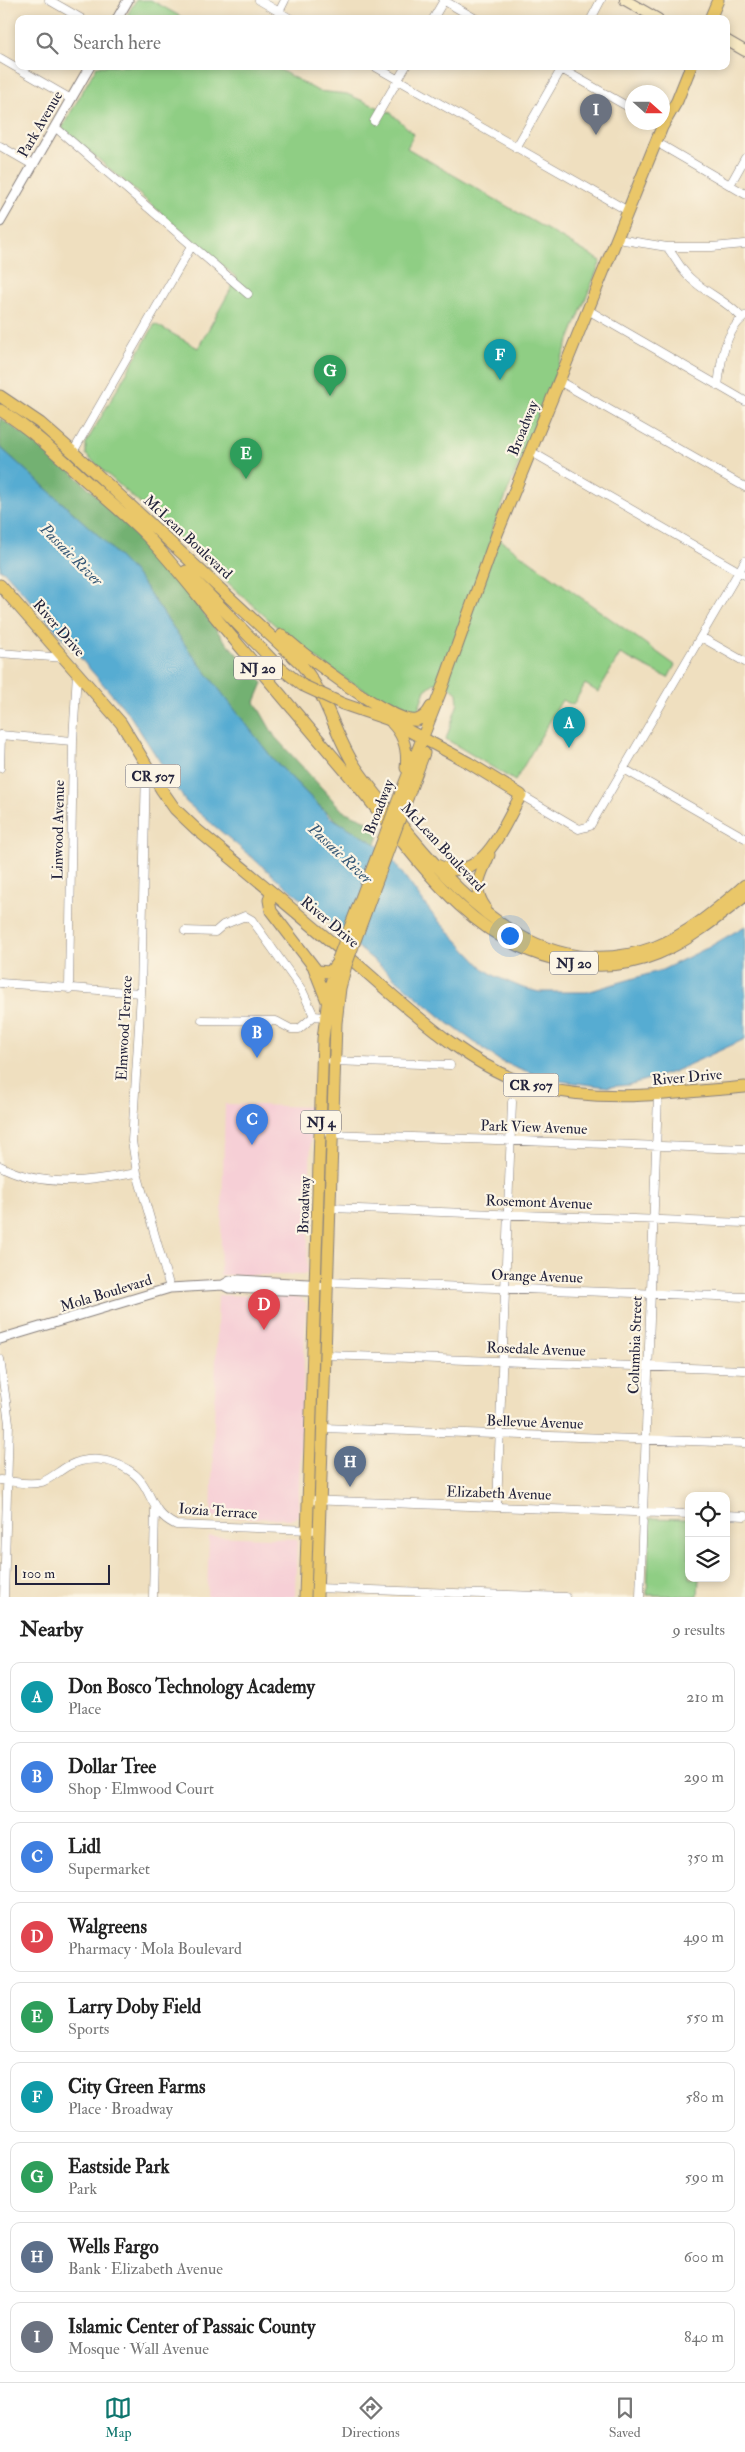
<!DOCTYPE html>
<html lang="en">
<head>
<meta charset="utf-8">
<style>
  body { margin:0; font-family:"IM FELL Double Pica",serif; background:#f6f6f6; color:#222 }
  .controls { position:absolute; right:15px; bottom:15px; display:grid; overflow:hidden; border-radius:10px; box-shadow:0 2px 8px #0003 }
  .controls button { width:45px; height:45px; display:grid; place-items:center; padding:0; border:0; border-bottom:1px solid #e0e0e0; background:#fff; color:#222; font:25px sans-serif }
  .compass { position:absolute; left:625px; top:85px; width:45px; height:45px; border-radius:50%; background:#fff; box-shadow:0 2px 8px #0003; rotate:111deg }
  .scale { position:absolute; left:15px; bottom:12px; width:95px; box-sizing:border-box; padding-left:5px; border:2px solid #22223b; border-top:0; font-size:14px; line-height:18px; white-space:nowrap; color:#22223b; -webkit-text-stroke:4px #fcf5e5; paint-order:stroke }
  .you { position:absolute; left:509px; top:935px; width:18px; height:18px; margin:-12px; border:4px solid #fff; border-radius:50%; background:#1a73e8; box-shadow:0 0 0 8px #1a73e833 }
  .badge { display:grid; place-items:center; width:32px; height:32px; border-radius:50%; background:#0f766e; color:#fff; font-size:16px; font-weight:700 }
  .pin { position:absolute; translate:-50% -41px; filter:drop-shadow(0 1px 2px #0008) }
  .pin::after { content:''; position:absolute; top:26px; width:18px; height:15px; background:inherit; clip-path:polygon(0 0,100% 0,50% 100%) }
  .list { margin:0; padding:0; list-style:none }
  h2 { display:flex; justify-content:space-between; align-items:center; height:65px; margin:0; padding:0 20px; font-size:21px }
  h2 small { font-size:16px; font-weight:400; color:#767676 }
  .list li { display:grid; grid-template-columns:32px 1fr auto; gap:15px; align-items:center; box-sizing:border-box; height:70px; margin:0 10px 10px; padding:0 10px; border:1px solid #e0e0e0; border-radius:10px }
  .list b { display:block; font-size:19px; white-space:nowrap }
  .list p { margin:0; font-size:16px; white-space:nowrap; color:#767676 }
  .list em { font-size:16px; font-style:normal; color:#767676 }
  .icon { flex:none; width:28px; height:28px; fill:none; stroke:currentColor; stroke-width:2; stroke-linecap:round; stroke-linejoin:round }
  .map { position:relative; flex:none; width:745px; height:1597px; overflow:hidden }
  .search { position:absolute; background:#fff; box-shadow:0 2px 8px #0003; left:15px; right:15px; top:15px; height:55px; display:flex; align-items:center; gap:12px; box-sizing:border-box; padding:0 18px; border-radius:10px; color:#767676; font-size:19px }
  .sheet { height:785px; background:#fff }
  nav { display:flex; justify-content:space-around; align-items:center; box-sizing:border-box; height:70px; border-top:1px solid #e0e0e0; background:#fff; font-size:14px; color:#767676 }
  nav a { display:grid; justify-items:center; gap:2px }
  nav .on { color:#0f766e }
  .map>svg:first-child { display:block }
  .built { fill:#f6cfd6 }
  .green { fill:#8fce84; stroke:#587860 }
  .forest { fill:#73b172; stroke:#4a6a56 }
  .water { fill:#56acd2; stroke:#3c6786 }
  .lines { fill:none; stroke-linecap:round; stroke-linejoin:round }
  .minor-casing { stroke:#88807d; stroke-width:9 }
  .tertiary-casing { stroke:#88807d; stroke-width:11 }
  .secondary-casing { stroke:#88807d; stroke-width:12 }
  .primary-casing { stroke:#88807d; stroke-width:13 }
  .minor { stroke:#fff; stroke-width:8 }
  .tertiary { stroke:#fff; stroke-width:9 }
  .secondary { stroke:#f7e9c3; stroke-width:10 }
  .primary { stroke:#eac769; stroke-width:11 }
  .primary-bridge-casing { stroke:#88807d; stroke-width:13; stroke-linecap:butt }
  .primary-bridge { stroke:#eac769; stroke-width:11 }
  .labels { text-anchor:middle; stroke-width:4.5; stroke-linejoin:round; paint-order:stroke }
  .shield { fill:#fcf5e5; stroke:#63616e; stroke-width:1 }
  .shield-label { font-size:14px; font-weight:bold; fill:#22223b }
  .street-label { font-size:15px; fill:#22223b; stroke:#fcf5e5 }
  .water-label { font-size:16px; font-style:italic; fill:#375977; stroke:#fcf5e5 }
</style>
</head>
<body>
<div class="map">
<svg width="745" height="1597" viewBox="0 0 745 1597">
  <rect width="100%" height="100%" fill="#fcf5e5"/>
  <filter id="ink" filterUnits="userSpaceOnUse"><feTurbulence type="fractalNoise" baseFrequency=".02" numOctaves="2"/><feDisplacementMap in="SourceGraphic" scale="10" xChannelSelector="R" yChannelSelector="G"/><feConvolveMatrix kernelMatrix="1 2 1 2 8 2 1 2 1" color-interpolation-filters="sRGB"/></filter>
  <filter id="wash" filterUnits="userSpaceOnUse"><feTurbulence type="fractalNoise" baseFrequency=".0096" numOctaves="4" result="noise"/><feDisplacementMap in="SourceGraphic" scale="20" xChannelSelector="R" yChannelSelector="G"/><feGaussianBlur stdDeviation="1.12" result="paint"/><feColorMatrix in="noise" values="0 0 0 0 0 0 0 0 0 0 0 0 0 0 0 0 0 1.4 0 .05"/><feComposite in="paint" operator="in"/></filter>
  <g filter="url(#wash)">
    <rect width="100%" height="100%" fill="#efdfbf"/>
    <path class="built" d="M225 1104 312 1107 307 1271 304 1275H220Z
      M218 1295 300 1297 306 1303 298 1515 293 1519 211 1517Z
      M209 1536 297 1539 295 1597H207Z"/>
    <path class="green" d="M136 0H151L185 19H125Z
      M97 66H273L318 91 347 94 391 113 414 134 407 148 601 261 491 533 675 665 668 678 620 654 598 692 585 684 573 705 562 700 515 781 446 739 458 703 457 693 449 686 434 683 425 690 415 718 347 680 296 644 86 455V443L155 324 198 348 237 278 62 128Z
      M650 1518 689 1519V1578H699L698 1596 647 1595Z"/>
    <path class="forest" d="M0 418 29 438 75 475 160 556 225 641 263 683 255 702 275 737 343 811 382 827 376 844 347 829 316 803 273 759 251 732 188 649 139 578 99 536 0 447Z"/>
    <path class="water" d="M0 447 99 536 139 578 188 649 273 759 330 817 376 844 388 854 433 915 484 969 497 977 523 988 539 992H587L662 970 709 947 745 926V1039L673 1072 628 1085 608 1087 560 1081 539 1076 500 1061 448 1023 186 802 129 714 7 574 0 569Z"/>
  </g>
  <g filter="url(#ink)">
    <g class="lines">
      <g class="minor-casing">
        <path id="minor" d="M49 0 82 19
          M259 0 291 19
          M443 0 476 19
          M279 12 285 0
          M433 19 444 0
          M591 19 601 0
          M0 58 71 99
          M374 66 628 211
          M558 67 632 109
          M374 121 406 66
          M55 127 248 294
          M0 146 33 165
          M663 146 745 194
          M516 148 563 66
          M730 185 745 158
          M624 240 667 247C675 257 681 270 690 278 708 295 725 299 742 318
          M667 247H712L745 244
          M588 310 745 401
          M559 381 745 487
          M718 386C721 361 724 332 745 316
          M530 451 745 575
          M73 452 191 247
          M701 637 745 662
          M0 653 65 658
          M0 735 73 741
          M146 766 141 993 132 1141 137 1173 170 1288
          M0 768 1 735
          M624 769 745 838
          M521 795 579 829 590 826 745 561
          M185 931 215 932 223 925 245 916 252 920 302 990 314 1016 325 1017
          M0 983 141 993
          M69 989 73 741 77 672
          M202 1020 276 1021 291 1029H299L314 1016
          M332 1061 450 1065
          M330 1134 745 1149
          M0 1166C44 1189 90 1181 137 1173
          M331 1208 745 1223
          M329 1282 745 1297
          M326 1355 745 1370
          M0 1359 9 1423 4 1597
          M323 1428 745 1443
          M0 1480C14 1481 28 1486 42 1482 52 1478 59 1471 68 1466 87 1456 109 1458 127 1469 155 1485 145 1510 176 1525L312 1530
          M308 1500 689 1514
          M497 1507 512 1102
          M726 1515 745 1516
          M317 1588 566 1597
          M153 1597 155 1509
          M640 1597 658 1095"/>
      </g>
      <g class="tertiary-casing">
        <path id="tertiary" d="M117 19 128 0
          M0 222 90 66
          M223 1285 229 1288 307 1291 319 1286
          M0 1339 170 1288 223 1285 230 1281 239 1280 308 1284 316 1288"/>
      </g>
      <g class="secondary-casing">
        <path id="secondary" d="M625 0 658 19
          M726 40 745 51"/>
      </g>
      <g class="primary-casing">
        <path id="primary" d="M710 19 718 0
          M0 396 40 423 73 452 300 663C326 693 333 730 353 763 369 788 390 811 409 834 471 909 549 986 655 947 689 934 718 908 745 885
          M0 410C32 430 58 455 85 480 105 498 126 515 145 534 174 564 199 598 226 630 268 680 310 729 352 779 411 848 460 935 554 959 637 981 684 944 745 896
          M186 571 278 666 302 685
          M0 585 121 723 161 789 175 809 196 829C250 874 305 919 358 965 407 1007 471 1070 535 1086 604 1104 675 1093 745 1087
          M282 635C302 653 393 725 417 720 424 718 428 713 431 707
          M343 704 387 719 469 763 521 795C503 826 482 887 437 865
          M392 723C404 735 408 752 406 768
          M402 790 442 688 497 534 662 127 677 101 691 66
          M408 796 424 753
          M271 892 269 900 271 911 317 971 330 972 336 964
          M485 907C471 887 481 875 489 855
          M314 968 327 1001
          M305 1597 323 1039 329 990 338 959
          M317 1597 336 1023 340 988 346 965"/>
      </g>
      <use href="#minor" class="minor"/>
      <use href="#tertiary" class="tertiary"/>
      <use href="#secondary" class="secondary"/>
      <use href="#primary" class="primary"/>
      <g class="primary-bridge-casing">
        <path id="primary-bridge" d="M302 685 343 704
          M338 959 402 790
          M346 965 408 796"/>
      </g>
      <use href="#primary-bridge" class="primary-bridge"/>
    </g>
  </g>
  <g class="labels">
    <g class="shield">
      <rect x="234" y="656.5" width="48" height="23" rx="4"/>
      <rect x="125.5" y="764.5" width="55" height="23" rx="4"/>
      <rect x="550" y="951.5" width="48" height="23" rx="4"/>
      <rect x="503.5" y="1073.5" width="55" height="23" rx="4"/>
      <rect x="301" y="1110.5" width="40" height="23" rx="4"/>
    </g>
    <g class="shield-label">
      <text x="258" y="673">NJ 20</text>
      <text x="153" y="781">CR 507</text>
      <text x="574" y="968">NJ 20</text>
      <text x="531" y="1090">CR 507</text>
      <text x="321" y="1127">NJ 4</text>
    </g>
    <g class="street-label">
      <text transform="translate(40 124) rotate(-60)" y="5">Park Avenue</text>
      <text transform="translate(523 428) rotate(-68)" y="5">Broadway</text>
      <text transform="translate(188 537) rotate(43)" y="5">McLean Boulevard</text>
      <text transform="translate(59 628) rotate(49)" y="5">River Drive</text>
      <text transform="translate(379 807) rotate(-69)" y="5">Broadway</text>
      <text transform="translate(58 830) rotate(-89)" y="5">Linwood Avenue</text>
      <text transform="translate(443 847) rotate(47)" y="5">McLean Boulevard</text>
      <text transform="translate(330 922) rotate(40)" y="5">River Drive</text>
      <text transform="translate(124 1028) rotate(-87)" y="5">Elmwood Terrace</text>
      <text transform="translate(687 1077) rotate(-5)" y="5">River Drive</text>
      <text transform="translate(534 1127) rotate(2)" y="5">Park View Avenue</text>
      <text transform="translate(539 1202) rotate(2)" y="5">Rosemont Avenue</text>
      <text transform="translate(304 1205) rotate(-88)" y="5">Broadway</text>
      <text transform="translate(537 1276) rotate(2)" y="5">Orange Avenue</text>
      <text transform="translate(106 1293) rotate(-17)" y="5">Mola Boulevard</text>
      <text transform="translate(635 1345) rotate(-88)" y="5">Columbia Street</text>
      <text transform="translate(536 1349) rotate(2)" y="5">Rosedale Avenue</text>
      <text transform="translate(535 1422) rotate(2)" y="5">Bellevue Avenue</text>
      <text transform="translate(499 1493) rotate(2)" y="5">Elizabeth Avenue</text>
      <text transform="translate(218 1511) rotate(4)" y="5">Iozia Terrace</text>
    </g>
    <g class="water-label">
      <text transform="translate(72 554) rotate(45)" y="6">Passaic River</text>
      <text transform="translate(341 853) rotate(43)" y="6">Passaic River</text>
    </g>
  </g>
</svg>
<div class="controls">
<button><svg class="icon" aria-label="locate" viewBox="0 0 24 24"><circle cx="12" cy="12" r="6"/><path d="M12 2v4M12 18v4M2 12h4M18 12h4"/></svg></button>
<button><svg class="icon" aria-label="layers" viewBox="0 0 24 24"><path d="M12 4l9 5-9 5-9-5zM3 14l9 5 9-5"/></svg></button>
</div>
<svg class="compass" viewBox="-18 -18 36 36"><path d="M0-13l5 13h-10z" fill="#e53935"/><path d="M0 13l5-13h-10z" fill="#767676"/></svg>
<div class="scale">100 m</div>
<div class="you"></div>
<div class="pin badge" style="left:569px;top:748px;background:#0f9aa8">A</div>
<div class="pin badge" style="left:257px;top:1058px;background:#3f7fe0">B</div>
<div class="pin badge" style="left:252px;top:1145px;background:#3f7fe0">C</div>
<div class="pin badge" style="left:264px;top:1330px;background:#e0444e">D</div>
<div class="pin badge" style="left:246px;top:479px;background:#2e9e5b">E</div>
<div class="pin badge" style="left:500px;top:380px;background:#0f9aa8">F</div>
<div class="pin badge" style="left:330px;top:396px;background:#2e9e5b">G</div>
<div class="pin badge" style="left:350px;top:1487px;background:#5c6f8a">H</div>
<div class="pin badge" style="left:596px;top:135px;background:#6b7280">I</div>
<div class="search"><svg class="icon" aria-label="search" viewBox="0 0 24 24"><circle cx="10" cy="10" r="6"/><path d="M15 15l6 6"/></svg>Search here</div>
</div>
<section class="sheet">
<h2>Nearby<small>9 results</small></h2>
<ul class="list">
<li><span class="badge" style="background:#0f9aa8">A</span><div><b>Don Bosco Technology Academy</b><p>Place</p></div><em>210 m</em></li>
<li><span class="badge" style="background:#3f7fe0">B</span><div><b>Dollar Tree</b><p>Shop · Elmwood Court</p></div><em>290 m</em></li>
<li><span class="badge" style="background:#3f7fe0">C</span><div><b>Lidl</b><p>Supermarket</p></div><em>350 m</em></li>
<li><span class="badge" style="background:#e0444e">D</span><div><b>Walgreens</b><p>Pharmacy · Mola Boulevard</p></div><em>490 m</em></li>
<li><span class="badge" style="background:#2e9e5b">E</span><div><b>Larry Doby Field</b><p>Sports</p></div><em>550 m</em></li>
<li><span class="badge" style="background:#0f9aa8">F</span><div><b>City Green Farms</b><p>Place · Broadway</p></div><em>580 m</em></li>
<li><span class="badge" style="background:#2e9e5b">G</span><div><b>Eastside Park</b><p>Park</p></div><em>590 m</em></li>
<li><span class="badge" style="background:#5c6f8a">H</span><div><b>Wells Fargo</b><p>Bank · Elizabeth Avenue</p></div><em>600 m</em></li>
<li><span class="badge" style="background:#6b7280">I</span><div><b>Islamic Center of Passaic County</b><p>Mosque · Wall Avenue</p></div><em>840 m</em></li>
</ul>
</section>
<nav>
<a class="on"><svg class="icon" aria-label="map" viewBox="0 0 24 24"><path d="M3 6l6-2 6 2 6-2v14l-6 2-6-2-6 2zM9 4v14M15 6v14"/></svg>Map</a>
<a><svg class="icon" aria-label="directions" viewBox="0 0 24 24"><path d="M12 3l9 9-9 9-9-9zM9 14v-3h6M13 9l2 2-2 2"/></svg>Directions</a>
<a><svg class="icon" aria-label="saved" viewBox="0 0 24 24"><path d="M7 4h10v16l-5-4-5 4z"/></svg>Saved</a>
</nav>
</body>
</html>
